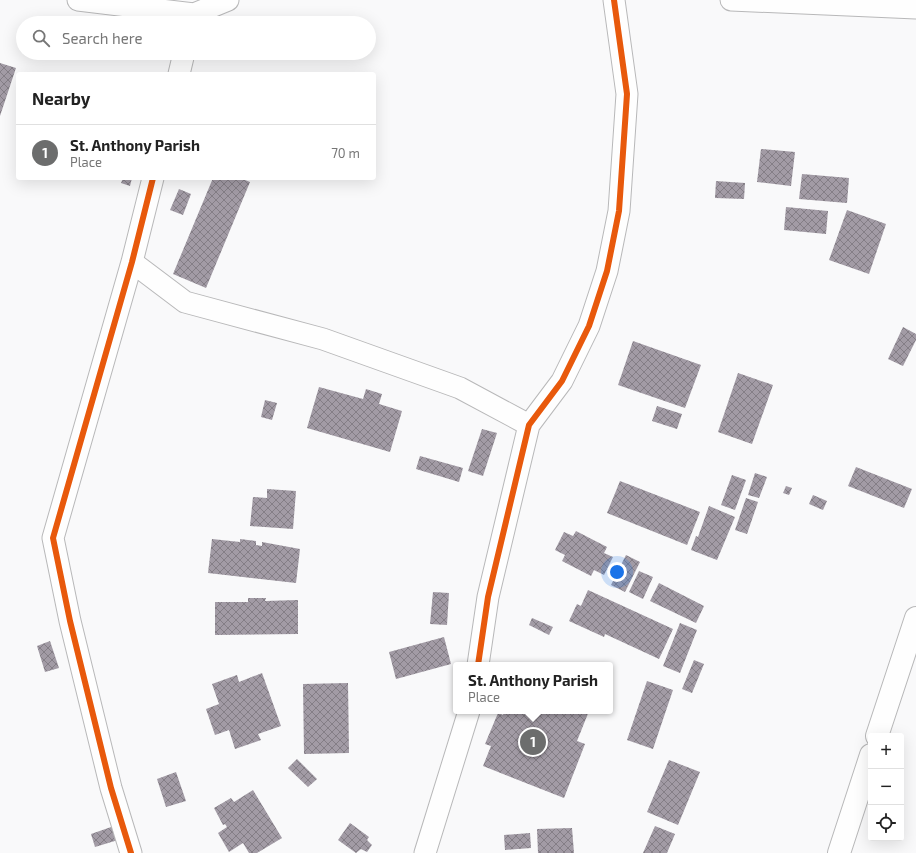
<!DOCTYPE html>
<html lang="en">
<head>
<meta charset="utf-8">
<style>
  body { margin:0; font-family:"Exo 2",sans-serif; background:#f2f2f2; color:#222 }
  .controls { position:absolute; right:12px; bottom:12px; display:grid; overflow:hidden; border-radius:4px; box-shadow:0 4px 16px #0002 }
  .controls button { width:36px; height:36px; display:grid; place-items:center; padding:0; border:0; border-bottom:1px solid #e0e0e0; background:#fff; color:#222; font:20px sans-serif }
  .you { position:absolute; left:617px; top:572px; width:14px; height:14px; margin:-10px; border:3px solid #fff; border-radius:50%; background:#1a73e8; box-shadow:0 0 0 6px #1a73e833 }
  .badge { display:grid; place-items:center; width:26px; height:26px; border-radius:50%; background:#6c6d6d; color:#fff; font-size:13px; font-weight:700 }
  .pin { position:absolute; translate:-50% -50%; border:2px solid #fff; box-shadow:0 1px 4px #0006 }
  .popup { position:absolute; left:453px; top:662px; width:160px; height:52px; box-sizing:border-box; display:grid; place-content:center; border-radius:4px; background:#fff; filter:drop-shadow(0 1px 3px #0005); font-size:13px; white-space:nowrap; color:#767676 }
  .popup b { font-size:15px; color:#222 }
  .popup::after { content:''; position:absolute; left:50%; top:100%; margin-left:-8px; border:8px solid transparent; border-top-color:#fff }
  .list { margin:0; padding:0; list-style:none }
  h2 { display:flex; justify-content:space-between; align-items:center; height:52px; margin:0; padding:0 16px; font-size:17px }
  h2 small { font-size:13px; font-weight:400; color:#767676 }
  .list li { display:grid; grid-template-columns:26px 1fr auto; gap:12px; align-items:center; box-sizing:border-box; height:56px; padding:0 16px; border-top:1px solid #e0e0e0 }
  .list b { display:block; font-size:15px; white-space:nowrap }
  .list p { margin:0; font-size:13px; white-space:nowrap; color:#767676 }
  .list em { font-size:13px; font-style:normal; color:#767676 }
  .icon { flex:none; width:22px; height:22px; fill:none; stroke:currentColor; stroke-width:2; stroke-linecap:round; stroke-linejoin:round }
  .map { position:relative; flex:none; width:916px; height:853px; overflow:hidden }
  .search { position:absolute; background:#fff; box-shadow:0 4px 16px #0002; left:16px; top:16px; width:360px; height:44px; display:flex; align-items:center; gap:10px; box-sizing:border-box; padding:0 14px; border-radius:22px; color:#767676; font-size:15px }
  .panel { position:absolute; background:#fff; box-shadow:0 4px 16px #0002; left:16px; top:72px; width:360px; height:108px; border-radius:4px }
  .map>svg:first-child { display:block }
  .building { fill:url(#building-cross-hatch) }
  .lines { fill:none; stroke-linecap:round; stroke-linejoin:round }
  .minor-casing { stroke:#b8b8b9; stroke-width:23 }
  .tertiary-casing { stroke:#b8b8b9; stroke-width:24 }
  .minor { stroke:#fefefe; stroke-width:21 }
  .tertiary { stroke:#fefefe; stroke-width:22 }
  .cycleway-casing { stroke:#fff; stroke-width:8 }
  .cycleway { stroke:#e8590c; stroke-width:6 }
</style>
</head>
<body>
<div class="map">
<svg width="916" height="853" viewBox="0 0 916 853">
  <defs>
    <pattern id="building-cross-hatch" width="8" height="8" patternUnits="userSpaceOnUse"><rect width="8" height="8" fill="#a29ba5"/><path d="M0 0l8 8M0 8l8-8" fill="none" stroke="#847e86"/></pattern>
  </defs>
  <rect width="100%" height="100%" fill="#f9f9fa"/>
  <path class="building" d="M0 63 16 68 0 116Z
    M761 149 795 152 791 186 757 182Z
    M802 174 849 178 847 203 799 199Z
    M123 178H132L130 186 121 183Z
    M213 178H240L250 182 206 288 173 274Z
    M716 181 745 183 744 199 715 198Z
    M179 189 191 194 183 215 170 210Z
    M786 207 828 211 826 234 784 230Z
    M847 210 886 224 869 274 829 260Z
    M903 327 916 334V340L903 366 888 359Z
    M633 341 701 365 685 408 618 385Z
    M738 373 773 385 752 444 718 432Z
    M319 387 363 399 366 389 382 394 379 404 402 411 390 452 307 428Z
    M265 400 277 403 272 420 261 417Z
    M657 406 682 414 677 429 652 421Z
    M482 429 497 433 483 476 468 471Z
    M420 456 463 468 459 482 416 469Z
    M856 467 912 489 904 508 848 486Z
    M755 473 767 477 759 498 748 495Z
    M732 475 746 480 735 510 721 505Z
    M620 481 700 512 687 545 607 513Z
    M786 486 792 488 789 495 783 493Z
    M267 489 296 491 293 529 250 526 253 497 267 498Z
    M813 495 827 501 823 510 809 504Z
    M746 498 758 502 747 534 735 530Z
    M709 506 735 517 717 560 691 550 696 536 698 537Z
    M576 531 607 547 604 553 613 557 604 575 594 570 591 576 562 561 565 555 555 550 564 532 573 536Z
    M212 539 240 542V539L256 541V545L262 546V542L300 549 296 583 208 573Z
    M626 555 640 562 625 592 611 585Z
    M639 571 653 577 643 599 629 592Z
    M659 583 704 606 696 623 650 601Z
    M588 590 673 629 659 659 605 634 604 637 569 621 577 604 581 606Z
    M433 592 449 593 447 625 430 624Z
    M248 598H266L265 601 298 600V634L215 635V602H248Z
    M532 618 553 627 549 635 529 625Z
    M680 623 697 630 680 673 663 666Z
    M444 637 451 664 396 679 389 652Z
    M50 641 59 668 45 672 37 646Z
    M694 660 704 664 692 693 682 689Z
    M262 673 281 726 258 734 261 740 235 749 229 730 215 735 206 709 219 704 212 684 237 675 239 682Z
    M647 681 673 690 653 749 627 740Z
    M348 683 349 753 304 754 303 684Z
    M504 711H589L577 741 585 744 564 798 483 766 491 746 485 744 498 713 503 715Z
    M297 759 317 779 308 787 288 768Z
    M669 760 700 772 678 825 647 812Z
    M176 772 186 801 166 807 157 779Z
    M253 790 282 838 257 853H249L243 843 229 852 218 833 227 827 225 824 223 825 214 808 231 798 234 802Z
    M350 823 369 837 367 840 372 845 367 852 361 849 356 853 338 840Z
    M114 826 118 840 95 847 91 834Z
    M655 826 675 834 667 853H643Z
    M572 828 574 853H538L537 829Z
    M530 833 531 848 505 850 504 835Z"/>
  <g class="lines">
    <g class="minor-casing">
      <path id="minor" d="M78 0 194 14 228 0
        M731 0 916 8
        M179 74 184 53
        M132 262 185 302 323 339 460 388 529 425
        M478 665 488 597 529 425 562 381 589 326 607 271 619 211 627 94 614 0
        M131 853 111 788 70 621 53 538 132 262 153 178
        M425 853 469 711"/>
    </g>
    <g class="tertiary-casing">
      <path id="tertiary" d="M877 736 916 618
        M839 853 871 755"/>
    </g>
    <use href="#minor" class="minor"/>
    <use href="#tertiary" class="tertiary"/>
    <g class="cycleway-casing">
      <path id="cycleway" d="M478 665 488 597 529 425 562 381 589 326 607 271 619 211 627 94 614 0
        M131 853 111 788 70 621 53 538 132 262 153 178"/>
    </g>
    <use href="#cycleway" class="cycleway"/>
  </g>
</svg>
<div class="controls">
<button>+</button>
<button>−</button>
<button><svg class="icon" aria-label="locate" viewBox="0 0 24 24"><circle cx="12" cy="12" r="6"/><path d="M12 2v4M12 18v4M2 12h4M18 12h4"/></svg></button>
</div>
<div class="you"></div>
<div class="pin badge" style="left:533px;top:742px">1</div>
<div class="popup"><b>St. Anthony Parish</b>Place</div>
<div class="search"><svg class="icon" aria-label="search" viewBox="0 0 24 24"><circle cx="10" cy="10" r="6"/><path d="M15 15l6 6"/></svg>Search here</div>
<section class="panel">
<h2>Nearby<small></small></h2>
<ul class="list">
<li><span class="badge">1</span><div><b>St. Anthony Parish</b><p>Place</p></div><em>70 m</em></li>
</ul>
</section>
</div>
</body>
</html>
